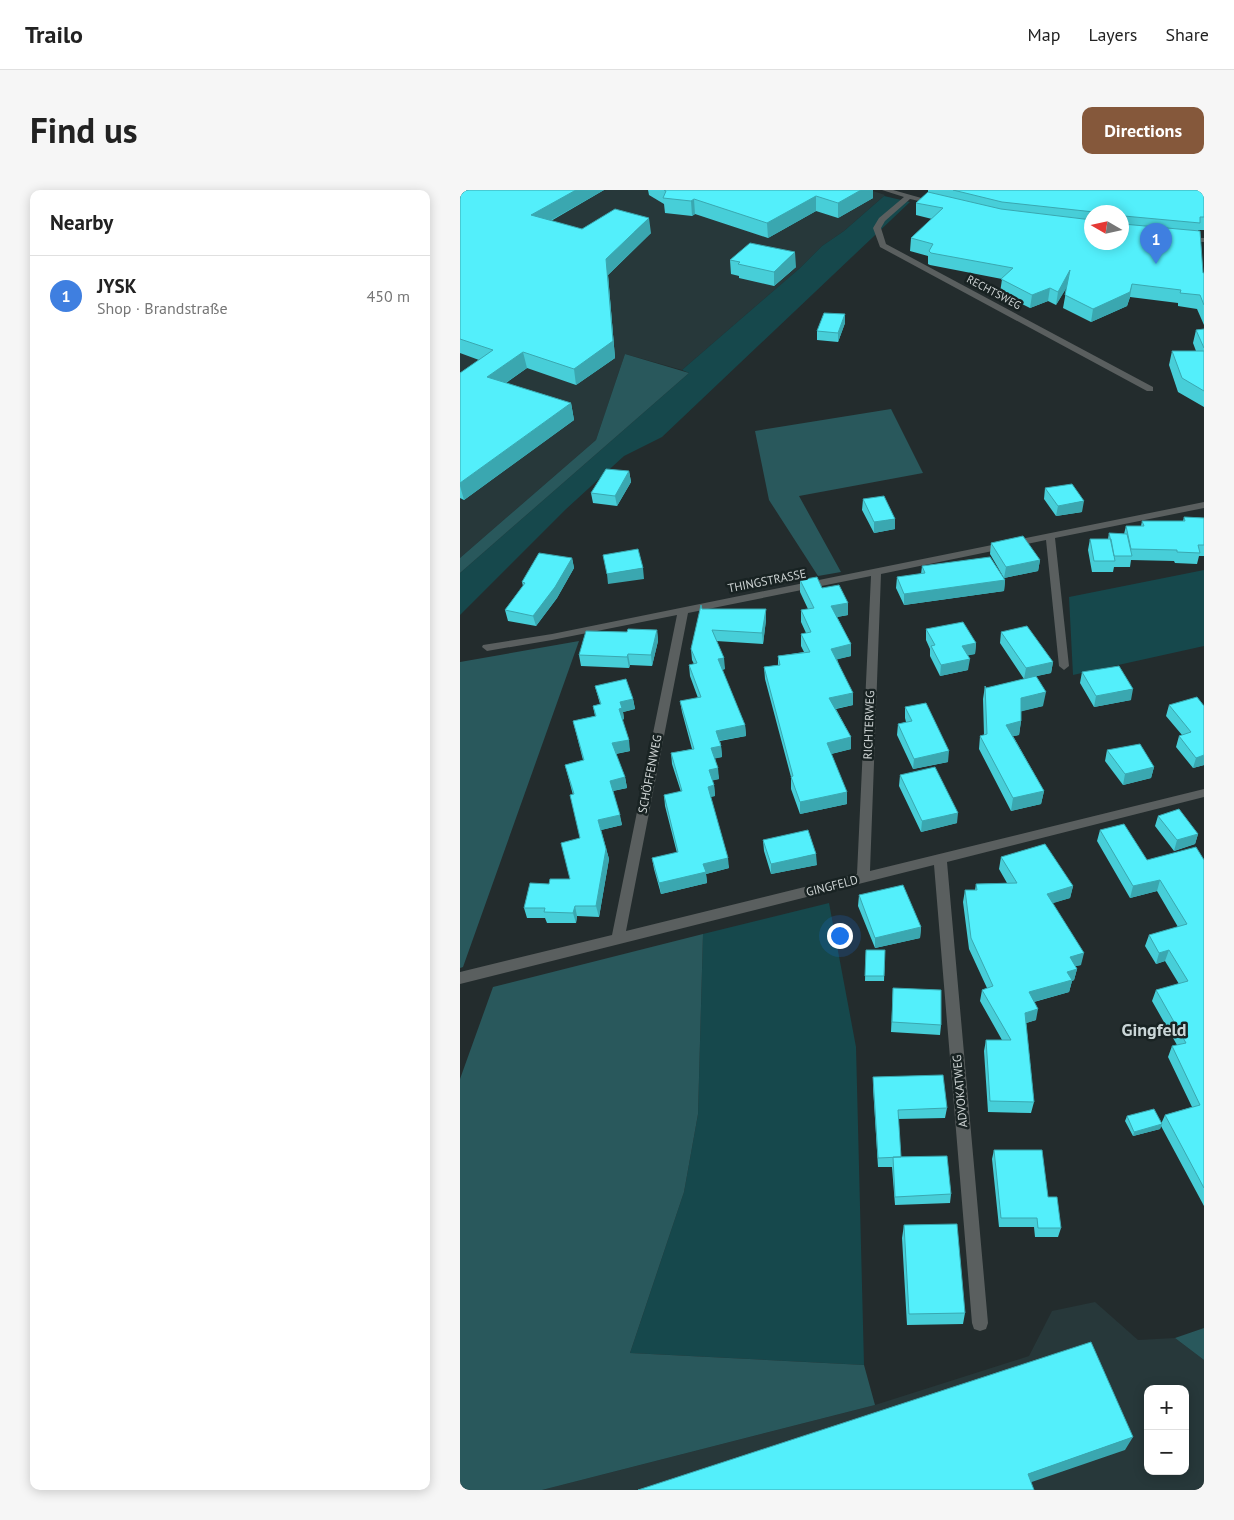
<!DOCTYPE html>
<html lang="en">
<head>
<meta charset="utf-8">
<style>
  body { margin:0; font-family:"PT Sans",sans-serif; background:#f6f6f6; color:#222 }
  .controls { position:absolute; right:15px; bottom:15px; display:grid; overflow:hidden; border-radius:10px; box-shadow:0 2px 12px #0003 }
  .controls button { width:45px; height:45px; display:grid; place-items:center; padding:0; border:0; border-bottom:1px solid #e0e0e0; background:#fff; color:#222; font:25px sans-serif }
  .compass { position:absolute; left:624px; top:15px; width:45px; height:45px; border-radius:50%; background:#fff; box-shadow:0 2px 12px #0003; rotate:279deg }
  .you { position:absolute; left:379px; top:745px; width:18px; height:18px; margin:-12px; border:4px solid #fff; border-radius:50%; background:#1a73e8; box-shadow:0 0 0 8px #1a73e833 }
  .badge { display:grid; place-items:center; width:32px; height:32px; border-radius:50%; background:#85583b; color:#fff; font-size:16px; font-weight:700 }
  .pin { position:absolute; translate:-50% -41px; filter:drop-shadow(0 1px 2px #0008) }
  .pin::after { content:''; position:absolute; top:26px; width:18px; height:15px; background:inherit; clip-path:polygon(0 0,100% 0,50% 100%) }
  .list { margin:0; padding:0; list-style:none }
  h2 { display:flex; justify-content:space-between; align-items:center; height:65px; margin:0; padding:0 20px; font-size:21px }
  h2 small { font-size:16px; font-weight:400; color:#767676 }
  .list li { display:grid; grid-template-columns:32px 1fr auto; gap:15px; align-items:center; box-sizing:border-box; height:80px; padding:0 20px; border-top:1px solid #e0e0e0 }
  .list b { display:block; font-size:19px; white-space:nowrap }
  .list p { margin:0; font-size:16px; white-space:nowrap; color:#767676 }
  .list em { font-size:16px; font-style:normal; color:#767676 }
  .map { position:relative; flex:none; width:744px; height:1300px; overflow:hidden; border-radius:10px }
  header { display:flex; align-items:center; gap:30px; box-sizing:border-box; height:70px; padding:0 25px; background:#fff; border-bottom:1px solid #e0e0e0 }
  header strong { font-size:24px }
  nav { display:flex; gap:28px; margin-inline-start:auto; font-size:18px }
  .intro { display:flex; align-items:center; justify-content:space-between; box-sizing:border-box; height:120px; padding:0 30px }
  h1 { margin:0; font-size:35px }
  .button { padding:12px 22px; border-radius:10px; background:#85583b; color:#fff; font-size:18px; font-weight:700 }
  main { display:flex; gap:30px; padding:0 30px }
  aside { flex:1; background:#fff; border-radius:10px; box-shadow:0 2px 12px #0003 }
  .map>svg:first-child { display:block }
  .built { fill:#27383a; fill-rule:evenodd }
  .green { fill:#16484c }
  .forest { fill:#29585c }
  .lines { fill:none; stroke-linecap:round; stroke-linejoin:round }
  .minor { fill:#5a5f5f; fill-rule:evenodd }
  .wall { fill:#47ced8; fill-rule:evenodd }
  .shaded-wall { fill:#3aa7b0 }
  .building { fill:#53effb; stroke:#3aa7b0 }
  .labels { text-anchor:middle; stroke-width:5; stroke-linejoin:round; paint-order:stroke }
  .far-street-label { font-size:11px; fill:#cfd5d5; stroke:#192323 }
  .street-label { font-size:12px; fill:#cfd5d5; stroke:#192323 }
  .district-label { font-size:18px; font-weight:bold; fill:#cad6d7; stroke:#192323 }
</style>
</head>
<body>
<header>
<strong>Trailo</strong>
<nav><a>Map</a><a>Layers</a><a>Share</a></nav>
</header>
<div class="intro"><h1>Find us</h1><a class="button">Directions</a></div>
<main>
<aside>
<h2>Nearby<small></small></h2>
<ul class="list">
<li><span class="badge" style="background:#3f7fe0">1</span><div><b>JYSK</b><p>Shop · Brandstraße</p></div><em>450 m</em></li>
</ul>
</aside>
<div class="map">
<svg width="744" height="1300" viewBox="0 0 744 1300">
  <rect width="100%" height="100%" fill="#232c2d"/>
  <path class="built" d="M0 0H410L425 5 384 41 362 56 340 78 222 180 165 164 136 250 0 368Z
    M635 1112 678 1150 715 1148 744 1170V1300H82L415 1215 569 1166 592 1121ZM688 1199H725V1281H688Z"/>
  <path class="green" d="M424 6 450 12 202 247 164 266 105 320 0 425V383L229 183 222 180 340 78 362 56 384 41Z
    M744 380V456L613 485 609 407Z
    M369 713 396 857 404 1175 170 1163 224 1002 238 924 243 744Z"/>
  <path class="forest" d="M165 164 229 183 0 383V368L136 250Z
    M431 219 463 283 339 306 381 382 358 386 309 310 295 241Z
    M119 451 3 777 0 778V472Z
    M243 744 238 924 224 1002 170 1163 404 1175 415 1215 82 1300H0V889L33 797Z
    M744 1138V1170L715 1148Z"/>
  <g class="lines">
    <path class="minor" d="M422 0H433L479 13 476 15 450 9 425 31 421 38 426 54 693 197V201H687L420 57 413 38 419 28 444 7Z
      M721 47 744 48V52L724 51 720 49Z
      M744 312V318L595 348 609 476 604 480 599 476 586 350 421 384 410 681 744 599V607L487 672 528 1133 526 1139 520 1141 514 1139 512 1133 474 675 0 794V782L152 745 217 425 92 450 27 461 22 457 23 455 92 444ZM411 386 397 684 166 741 228 423Z"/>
  </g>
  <path class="wall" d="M0 0H144L91 31 122 39 191 43 148 85 155 168 116 195 67 178 46 193 111 213 114 230 4 310 0 308V183L19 170 0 163Z
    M188 0H413V8L378 28 356 21 308 48 235 24 232 26 205 23 204 14 189 5Z
    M468 0H744V40H738L743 83H744V135L737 119 718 116V113L670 107 667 116 631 132 603 118 607 96 596 115 588 111 570 118 540 103 542 89 470 75 468 74V66L450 61 451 48 472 29 456 25V13L468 2ZM632 22H662L632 52Z
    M270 70 336 77 314 96 279 88V86L271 84Z
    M385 124V133L378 152 357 150V141Z
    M744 139V217L718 202 709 175 712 161H736L733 153 736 140Z
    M169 281 171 292 157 316 133 313 131 303Z
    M585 298 622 322 596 326 584 309Z
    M403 309 435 339 414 343 402 320Z
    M724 327 744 328V366H739L737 374 715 373 714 371 671 370 670 377H654L653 382H632L628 360 630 349H648L649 343 664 344 666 336H681L682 331H723Z
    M531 353 580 370 578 381 544 388 530 364Z
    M112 368 114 378 97 408 76 436 48 431 45 420 63 396 62 392Z
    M462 376 545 390 544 401 444 415 436 398 437 387 461 384Z
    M340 390 362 398 388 413V425L377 427 391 454V466L377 469 393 515 376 519 391 547V559L371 564 387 614 340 624 331 599V587L305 489 304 477 318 475V466L344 462 341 456V444L346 443 341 432V420L348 419 340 402Z
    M242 419H306V430L303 454 256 451 265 479 262 480 285 535 286 546 260 551 261 556 262 567 255 568 259 589 252 590 254 595 255 606 250 607 269 678 246 684 247 693 201 704 194 679 192 668 217 663 205 616 204 605 221 602 212 574 211 563 232 559 222 522 220 511 238 508 230 486 229 475 234 474 232 470 231 459Z
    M466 439 516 453 515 464 507 465 508 480 480 486 470 466V459L466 450Z
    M197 440 198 451 192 476 170 475 169 478 121 476 119 465 167 442Z
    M541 442 593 472 591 483 571 487 583 516 561 521V531L559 545 553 546 584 601 581 614 551 621 519 559 520 546 524 545 523 509 525 496 526 498 564 489 540 453Z
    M622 482 671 510 634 517 620 493Z
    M135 496 173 509 175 519 163 522 164 529 162 530 170 561 156 564 165 587 167 598 153 601 162 635 141 640 149 669 139 727 117 726 116 733H87L85 728H67L64 718 89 694 110 689 120 648 113 605 105 575 123 570 113 531 135 526 133 516 140 514Z
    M709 515 744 516V575L733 578 716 557 719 546 722 545 706 526Z
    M445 517 488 572 453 579 437 545 438 534 446 532 445 528Z
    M647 560 694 577 691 588 663 595 645 571Z
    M440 585 497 633 461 642 439 596Z
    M698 626 738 644 735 654 714 661 695 636Z
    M640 640 687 670H744V1016L701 936 700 939 673 946 665 931 667 926 701 934 705 925 732 917 708 867 712 856 717 855 692 811 696 800 719 794 705 771 696 774 685 756 689 745 718 737 697 701 670 708 637 651Z
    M303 650 357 675 311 684 304 661Z
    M541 667 613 696 610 708 592 713 621 775 615 776 617 779 614 790 612 791 609 802 574 812 576 830 566 833 574 912 571 923 528 922 524 861 526 850H542L520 811 522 800 527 798 509 759 503 712 505 700H515L516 694 547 693 539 679Z
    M399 705 461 737 460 748 415 758 398 716Z
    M406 760H425L424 791H405Z
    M433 798 481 835 480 845 431 842Z
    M413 887 487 918 485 928 438 929 441 967 491 1004 490 1013 435 1015 432 977H418L413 897Z
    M534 960 588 1007 601 1038 598 1047H575L574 1037H539L532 969Z
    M444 1035 505 1123 503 1134 447 1135 442 1048Z"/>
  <path class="shaded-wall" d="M116 0H144L74 40 71 25Z
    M401 0H413V8L378 28V13Z
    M356 6V21L308 48 307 33Z
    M234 9 235 24 232 26 231 11Z
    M189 28 191 43 148 85 155 168 116 195 114 179 146 69Z
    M335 62 336 77 314 96V82Z
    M610 80 609 94 596 115 598 102Z
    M672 94 670 107 667 116 631 132 633 119Z
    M590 98 588 111 570 118 572 105Z
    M385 124V133L378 152V143Z
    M63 162 67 178 31 203 27 187Z
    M111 213 114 230 4 310 0 296V293Z
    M169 281 171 292 157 316 155 306Z
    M624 311 622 322 596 326 598 316Z
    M435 329V339L414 343V332Z
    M112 368 114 378 97 408 76 436 73 426Z
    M580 370 578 381 544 388 546 377Z
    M183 378 184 389 148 394 147 384Z
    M545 390 544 401 444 415V404Z
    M388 413V425L371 428V416Z
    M306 419V430L303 454 302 443Z
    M197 440 198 451 192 476 191 465Z
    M516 453 515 464 501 467 502 456Z
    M391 454V466L371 471V459Z
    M168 464 170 475 169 478 167 467Z
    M264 468 265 479 259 480 258 469Z
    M510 469 508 480 480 486 481 475Z
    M593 472 591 483 564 489 566 478Z
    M673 499 671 510 634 517 636 506Z
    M586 502 583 516 559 522 561 508Z
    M393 503V515L369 520V508Z
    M173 509 175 519 163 522 164 529 161 530 159 519 160 512Z
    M561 531 559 545 544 548 546 535Z
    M285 535 286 546 257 551 256 541Z
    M391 547V559L367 565V553Z
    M169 550 170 561 154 564 152 553Z
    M261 556 262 567 253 569 251 558Z
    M489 561 488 572 453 579 454 569Z
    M744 565V575L733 578 736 568Z
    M694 577 691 588 663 595 665 584Z
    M258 578 259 589 251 591 249 580Z
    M165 587 167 598 152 601 150 591Z
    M254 595 255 606 249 607 248 597Z
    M584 601 581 614 551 621 553 608Z
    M387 602V614L340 624V612Z
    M498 623 497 633 461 642 462 631Z
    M160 625 162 635 141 640 138 630Z
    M738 644 735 654 714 661 717 650Z
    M146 659 149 669 139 727 136 716Z
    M356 664 357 675 311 684V674Z
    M268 668 269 678 246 684 247 693 201 704 199 693 243 674Z
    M700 690 697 701 670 708 673 696Z
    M613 696 610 708 584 716 587 704Z
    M115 716 117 726 116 733 113 723Z
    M461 737 460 748 415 758V748Z
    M709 760 705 771 696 774 699 763Z
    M624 763 621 775 607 778 610 767Z
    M617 779 614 790 612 791 609 802 566 814 569 802 607 782Z
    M578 819 576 830 563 834 565 823Z
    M702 934 700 939 673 946 674 942Z
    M673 1247 665 1260 563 1295 568 1284Z"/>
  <path class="building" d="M0 0H116L71 25 122 39 155 19 189 28 146 69 153 151 114 179 63 162 27 187 111 213 0 293V183L33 160 0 149Z
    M204 0H401L378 13 356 6 307 33 234 9 231 11 203 8 206 1Z
    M493 0H744V27H740V33L664 26 662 28 663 34 740 41 743 83H744V115L740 105 720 103 721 100 672 94 670 102 633 119 605 105 610 80 598 102 590 98 572 105 541 89 553 78 471 63 469 61 473 54 451 48 483 18 456 13 468 2 541 19 632 30V52H662V22H634L542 12Z
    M290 53 335 62 314 82 278 74 280 72 270 70Z
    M364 123 385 124 378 143 357 141Z
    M744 139V158L736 140Z
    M712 161H744V201L722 188Z
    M146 279 169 281 155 306 131 303Z
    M612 294 624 311 598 316 585 298Z
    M424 306 435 329 414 332 403 309Z
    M724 327 744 328V355H738L740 363 717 362V360L671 359 666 336H684L682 331H725Z
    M649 343 667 344 672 366H654Z
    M563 346 580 370 546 377 531 353Z
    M630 349H651L655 371H634Z
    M178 359 183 378 147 384 143 365Z
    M79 363 112 368 95 397 73 426 45 420 65 393 62 392Z
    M530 367 545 390 444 404 437 387 465 383 462 376Z
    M357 387 362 398 379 395 388 413 371 416 391 454 371 459 393 503 369 508 391 547 367 553 387 602 340 612 331 587 333 586 304 477 320 475 318 466 350 462 341 444 351 442 341 420 354 418 340 390Z
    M241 415 242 419H306L302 443 252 440 264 468 258 469 285 535 256 541 261 556 251 558 258 578 249 580 254 595 248 597 268 668 243 674 246 682 199 693 192 668 218 662 204 605 222 601 211 563 234 559 220 511 241 507 229 475 237 473 231 459Z
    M503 432 516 453 502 456 510 469 481 475 471 456 475 455 466 439Z
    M567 436 593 472 566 478 541 442Z
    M168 439 197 440 191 465 168 464 167 467 119 465 126 441 167 442Z
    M659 476 673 499 636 506 622 482Z
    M576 486 586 502 561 508V531L546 535 584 601 553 608 520 546 527 544 525 496 526 498Z
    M166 489 173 509 160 512 162 518 159 519 169 550 152 553 165 587 150 591 160 625 138 630 146 659 136 716H115L113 723 84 722 85 718H64L70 693 89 694 90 689H110L101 653 120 648 110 605 114 604 105 575 124 570 113 531 136 526 133 516 141 514 135 496Z
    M737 507 744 516V565L736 568 719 546 731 542 709 515Z
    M466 513 489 561 454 569 438 534 452 531 445 517Z
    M680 554 694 577 665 584 647 560Z
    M475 577 498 623 462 631 440 585Z
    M719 619 738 644 717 650 698 626Z
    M664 634 687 670 736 657 744 670V998L705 925 740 915 712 856 726 853 696 800 728 791 709 760 699 763 689 745 727 734 700 690 673 696 640 640Z
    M348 640 356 664 311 674 303 650Z
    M585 654 613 696 587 704 624 763 610 767 617 779 607 782 612 790 569 802 578 819 565 823 574 912 530 911 526 850H551L522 800 533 796 511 748 505 700H517L516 694 557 693 541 667Z
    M443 695 461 737 415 748 399 705Z
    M406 760H425L424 786H405Z
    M433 798 481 800V835L432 832Z
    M483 885 487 918 438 920 441 967 418 968 413 887Z
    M694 919 702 934 674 942 667 926Z
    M534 960H582L588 1007H597L601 1038H578L577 1028H541Z
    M487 966 491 1004 435 1007 433 967Z
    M497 1034 505 1123 449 1124 444 1035Z
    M631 1152 673 1247 568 1284 574 1300H178Z"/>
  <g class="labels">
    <g class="far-street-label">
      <text transform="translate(534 102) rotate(28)" y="4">RECHTSWEG</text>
    </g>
    <g class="street-label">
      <text transform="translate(307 391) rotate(-11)" y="4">THINGSTRASSE</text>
      <text transform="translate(409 535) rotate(-88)" y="4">RICHTERWEG</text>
      <text transform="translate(190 584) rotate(-79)" y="4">SCHÖFFENWEG</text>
      <text transform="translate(372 696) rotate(-14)" y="4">GINGFELD</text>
      <text transform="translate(500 901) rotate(-95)" y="4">ADVOKATWEG</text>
    </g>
    <g class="district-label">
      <text x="694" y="846">Gingfeld</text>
    </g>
  </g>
</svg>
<div class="controls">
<button>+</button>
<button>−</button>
</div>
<svg class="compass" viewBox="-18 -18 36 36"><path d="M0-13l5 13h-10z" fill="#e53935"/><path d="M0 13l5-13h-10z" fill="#767676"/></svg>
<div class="you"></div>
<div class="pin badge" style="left:696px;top:74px;background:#3f7fe0">1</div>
</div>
</main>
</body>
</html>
